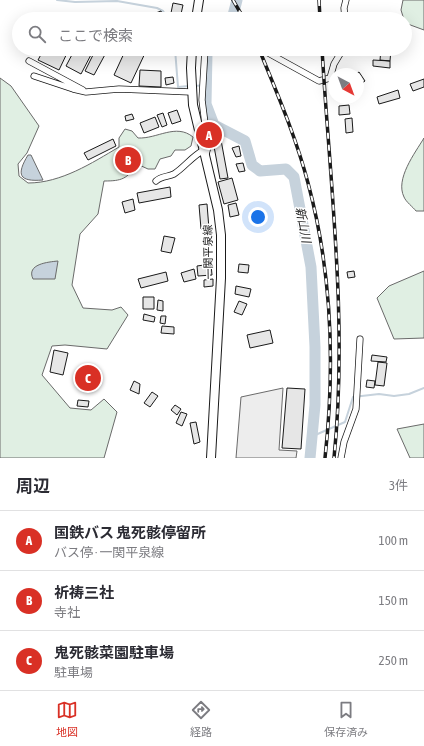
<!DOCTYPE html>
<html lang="ja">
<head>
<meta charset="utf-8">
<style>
  body { margin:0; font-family:"Asap Condensed","Noto Sans JP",sans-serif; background:#f7f7f7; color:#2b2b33 }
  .compass { position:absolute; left:328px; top:68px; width:36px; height:36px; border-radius:50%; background:#fff; box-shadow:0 4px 16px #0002; rotate:139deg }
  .you { position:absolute; left:258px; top:217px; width:14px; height:14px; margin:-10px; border:3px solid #fff; border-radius:50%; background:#1a73e8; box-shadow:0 0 0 6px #1a73e833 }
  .badge { display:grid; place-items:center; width:26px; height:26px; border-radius:50%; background:#d93025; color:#fff; font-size:13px; font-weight:700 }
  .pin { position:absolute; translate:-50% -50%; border:2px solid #fff; box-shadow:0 1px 4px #0006 }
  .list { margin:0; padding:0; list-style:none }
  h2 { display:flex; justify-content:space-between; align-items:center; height:52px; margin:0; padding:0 16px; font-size:17px }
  h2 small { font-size:13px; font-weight:400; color:#7c7c81 }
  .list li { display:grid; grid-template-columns:26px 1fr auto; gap:12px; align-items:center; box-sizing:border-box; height:60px; padding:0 16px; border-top:1px solid #e1e1e2 }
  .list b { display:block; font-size:15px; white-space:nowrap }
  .list p { margin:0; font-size:13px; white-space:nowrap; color:#7c7c81 }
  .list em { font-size:13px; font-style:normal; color:#7c7c81 }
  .icon { flex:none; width:22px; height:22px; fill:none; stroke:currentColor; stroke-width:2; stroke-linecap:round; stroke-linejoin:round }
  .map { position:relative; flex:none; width:424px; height:458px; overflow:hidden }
  .search { position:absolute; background:#fff; box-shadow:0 4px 16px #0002; left:12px; right:12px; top:12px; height:44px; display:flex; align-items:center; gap:10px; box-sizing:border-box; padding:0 14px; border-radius:22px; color:#7c7c81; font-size:15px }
  .sheet { height:232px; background:#fff }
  nav { display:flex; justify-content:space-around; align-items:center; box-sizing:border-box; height:56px; border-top:1px solid #e1e1e2; background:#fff; font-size:11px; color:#7c7c81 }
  nav a { display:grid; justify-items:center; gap:2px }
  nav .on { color:#d93025 }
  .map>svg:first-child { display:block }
  .green { fill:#e0efe3; stroke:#6a6a6a }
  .parking { fill:#ededed; stroke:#6a6a6a }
  .water { fill:#c6d2dc; stroke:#6a6a6a }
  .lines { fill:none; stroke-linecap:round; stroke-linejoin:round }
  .stream { stroke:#c6d2dc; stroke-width:2 }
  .river { stroke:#c6d2dc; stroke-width:11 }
  .building { fill:#e6e6e6; stroke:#1a1a1a }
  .street-casing { stroke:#1a1a1a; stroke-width:7 }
  .secondary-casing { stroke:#1a1a1a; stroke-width:10 }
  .street { stroke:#fff; stroke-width:5.5 }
  .secondary { stroke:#fff; stroke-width:8 }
  .rail-casing { stroke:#1a1a1a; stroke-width:3.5 }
  .rail { stroke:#fff; stroke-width:2; stroke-dasharray:6; stroke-linecap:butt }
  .labels { text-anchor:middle; stroke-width:3; stroke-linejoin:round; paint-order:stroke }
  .street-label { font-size:11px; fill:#1a1a1a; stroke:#fff }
  .water-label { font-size:12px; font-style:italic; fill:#1a1a1a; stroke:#fff }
</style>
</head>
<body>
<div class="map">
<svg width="424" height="458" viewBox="0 0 424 458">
  <rect width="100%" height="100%" fill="#fff"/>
  <path class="green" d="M403 0H424V30L405 23 401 10Z
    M0 78 11 86 39 126 27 153 18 164 19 176 28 183C61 183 92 163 119 147V138L125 129 132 131 138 138C157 139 176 123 193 137L191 146 185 150H175L171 156 160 159 155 169H148L137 164C127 179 122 181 104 181L98 214 80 234 72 285 83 308 112 310 121 307 128 315 107 349 65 345 52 346 42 375 70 408 91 410 104 399 117 412 104 458H0Z
    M424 138V211H416C413 207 406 202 404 197 395 179 415 153 424 138Z
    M424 271V338L394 339 377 298 389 286Z
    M424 424V458H410L397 429Z"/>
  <path class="parking" d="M283 388 279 450 297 451 296 458H236L241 397Z"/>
  <path class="water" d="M28 155H31L43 180C19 182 16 175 28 155Z
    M58 261 55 279H33C26 264 48 262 58 261Z"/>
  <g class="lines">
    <path class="stream" d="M57 0 75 2 117 1 157 8 163 11 168 19
      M175 49 178 87 189 86
      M194 86 206 85
      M313 436 345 422 353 397 379 394 394 396 409 394 424 388"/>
    <path class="river" d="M232 19 237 0
      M209 49 207 53 206 104 214 125 245 141 252 165 260 171 286 169 294 177 311 267 315 347V405L310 458"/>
  </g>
  <path class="building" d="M173 3 183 5 181 14 171 13Z
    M161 11 164 19H146L145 17Z
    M44 49H69L59 70 38 60Z
    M75 49H94L81 74 66 66Z
    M96 49H108L94 75 85 71Z
    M126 49H147L131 83 114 75Z
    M381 49H391L390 61 380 60Z
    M373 60 390 61V68L373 66Z
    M140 70 161 71V87L139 86Z
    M359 72 365 81 358 86V74H356Z
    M173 77 174 83 166 85 165 78Z
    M424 79V87L413 91 410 84Z
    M398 90 400 98 379 104 377 97Z
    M349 105 350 114 339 115V106Z
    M177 110 181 121 172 124 168 113Z
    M163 113 167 125 162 127 157 115Z
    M132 114 134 119 126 121 125 116Z
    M155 117 159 127 144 133 140 123Z
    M352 118 353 132 346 133 345 119Z
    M113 139 116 146 88 160 84 153Z
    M221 140 228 178 220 179 213 141Z
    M239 146 241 156 236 157 232 148Z
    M243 163 245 171 239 172 236 164Z
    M232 178 238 200 224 204 218 182Z
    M170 187 171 197 139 203 137 193Z
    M133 199 135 210 125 213 122 202Z
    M236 203 239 215 230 217 228 205Z
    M207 204 209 229H201L199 205Z
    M164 236 175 238 171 253 161 251Z
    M211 264 212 275 198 276 197 266Z
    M239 264 249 265 248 273 238 272Z
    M194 269 196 279 184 282 181 273Z
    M354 271 355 277 348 278 347 272Z
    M166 272 168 281 141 288 138 279Z
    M213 279V286L204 287V280Z
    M236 286 251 289 249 297 235 294Z
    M143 297H154V309H143Z
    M158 300 163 301V311L157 310Z
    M239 301 247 304 242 315 234 312Z
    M144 314 155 317 154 322 143 320Z
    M161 316H166L165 324 160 323Z
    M162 326 174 327V334L161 333Z
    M270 330 273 343 250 348 247 335Z
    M54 350 68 353 63 375 50 372Z
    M372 355 387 357 386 362 371 361Z
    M378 362 387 363 384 386 375 385Z
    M367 380 375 381 374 388 366 387Z
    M134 381 140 384 139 394 130 390Z
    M287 388 305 389 301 449 282 448Z
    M152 392 158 396 150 407 144 403Z
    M78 400 89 401 88 407 77 406Z
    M175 405 181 409 177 415 171 410Z
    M181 412 187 414 182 426 176 423Z
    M196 422 200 442 194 444 190 423Z"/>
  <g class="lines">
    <g class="street-casing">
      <path id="street" d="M345 19 344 8 346 0
        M205 49 202 100 208 147 206 154
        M261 49 319 81 330 78 334 64 343 49
        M29 61 83 90
        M34 76 73 89 86 92 119 89 191 92
        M156 181C161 176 168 177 174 174 185 167 192 156 204 150
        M341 458 344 442 356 409 360 339"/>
    </g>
    <g class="secondary-casing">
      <path id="secondary" d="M196 19 199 0
        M192 49 191 68 193 105 218 210 221 235V278L211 458"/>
    </g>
    <use href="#street" class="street"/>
    <use href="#secondary" class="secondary"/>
    <g class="rail-casing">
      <path id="rail" d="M233 0 244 19
        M319 0 320 19
        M259 49C277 93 296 137 308 183 332 272 335 367 325 458
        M322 49C330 185 348 322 334 458"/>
    </g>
    <use href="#rail" class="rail"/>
  </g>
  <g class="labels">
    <g class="street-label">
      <text transform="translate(208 252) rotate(-91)" y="4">一関平泉線</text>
    </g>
    <g class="water-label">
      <text transform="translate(303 225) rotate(79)" y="4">新山川</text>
    </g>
  </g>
</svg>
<svg class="compass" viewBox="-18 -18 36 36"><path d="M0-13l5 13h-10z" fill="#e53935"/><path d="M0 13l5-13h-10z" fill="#7c7c81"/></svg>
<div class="you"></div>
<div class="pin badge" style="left:209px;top:135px">A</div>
<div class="pin badge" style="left:128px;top:160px">B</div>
<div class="pin badge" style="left:88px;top:378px">C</div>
<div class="search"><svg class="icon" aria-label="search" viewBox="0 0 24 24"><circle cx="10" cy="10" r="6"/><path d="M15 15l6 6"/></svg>ここで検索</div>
</div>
<section class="sheet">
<h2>周辺<small>3件</small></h2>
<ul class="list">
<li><span class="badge">A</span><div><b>国鉄バス 鬼死骸停留所</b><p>バス停 · 一関平泉線</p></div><em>100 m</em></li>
<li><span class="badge">B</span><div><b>祈祷三社</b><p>寺社</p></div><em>150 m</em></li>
<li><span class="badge">C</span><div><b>鬼死骸菜園駐車場</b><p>駐車場</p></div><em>250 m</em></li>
</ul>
</section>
<nav>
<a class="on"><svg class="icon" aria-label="map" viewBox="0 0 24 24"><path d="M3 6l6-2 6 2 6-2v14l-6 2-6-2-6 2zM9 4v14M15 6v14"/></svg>地図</a>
<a><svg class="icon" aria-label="directions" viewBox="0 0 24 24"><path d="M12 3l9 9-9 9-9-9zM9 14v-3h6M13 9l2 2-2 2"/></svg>経路</a>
<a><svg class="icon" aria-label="saved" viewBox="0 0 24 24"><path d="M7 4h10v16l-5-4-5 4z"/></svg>保存済み</a>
</nav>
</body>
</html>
